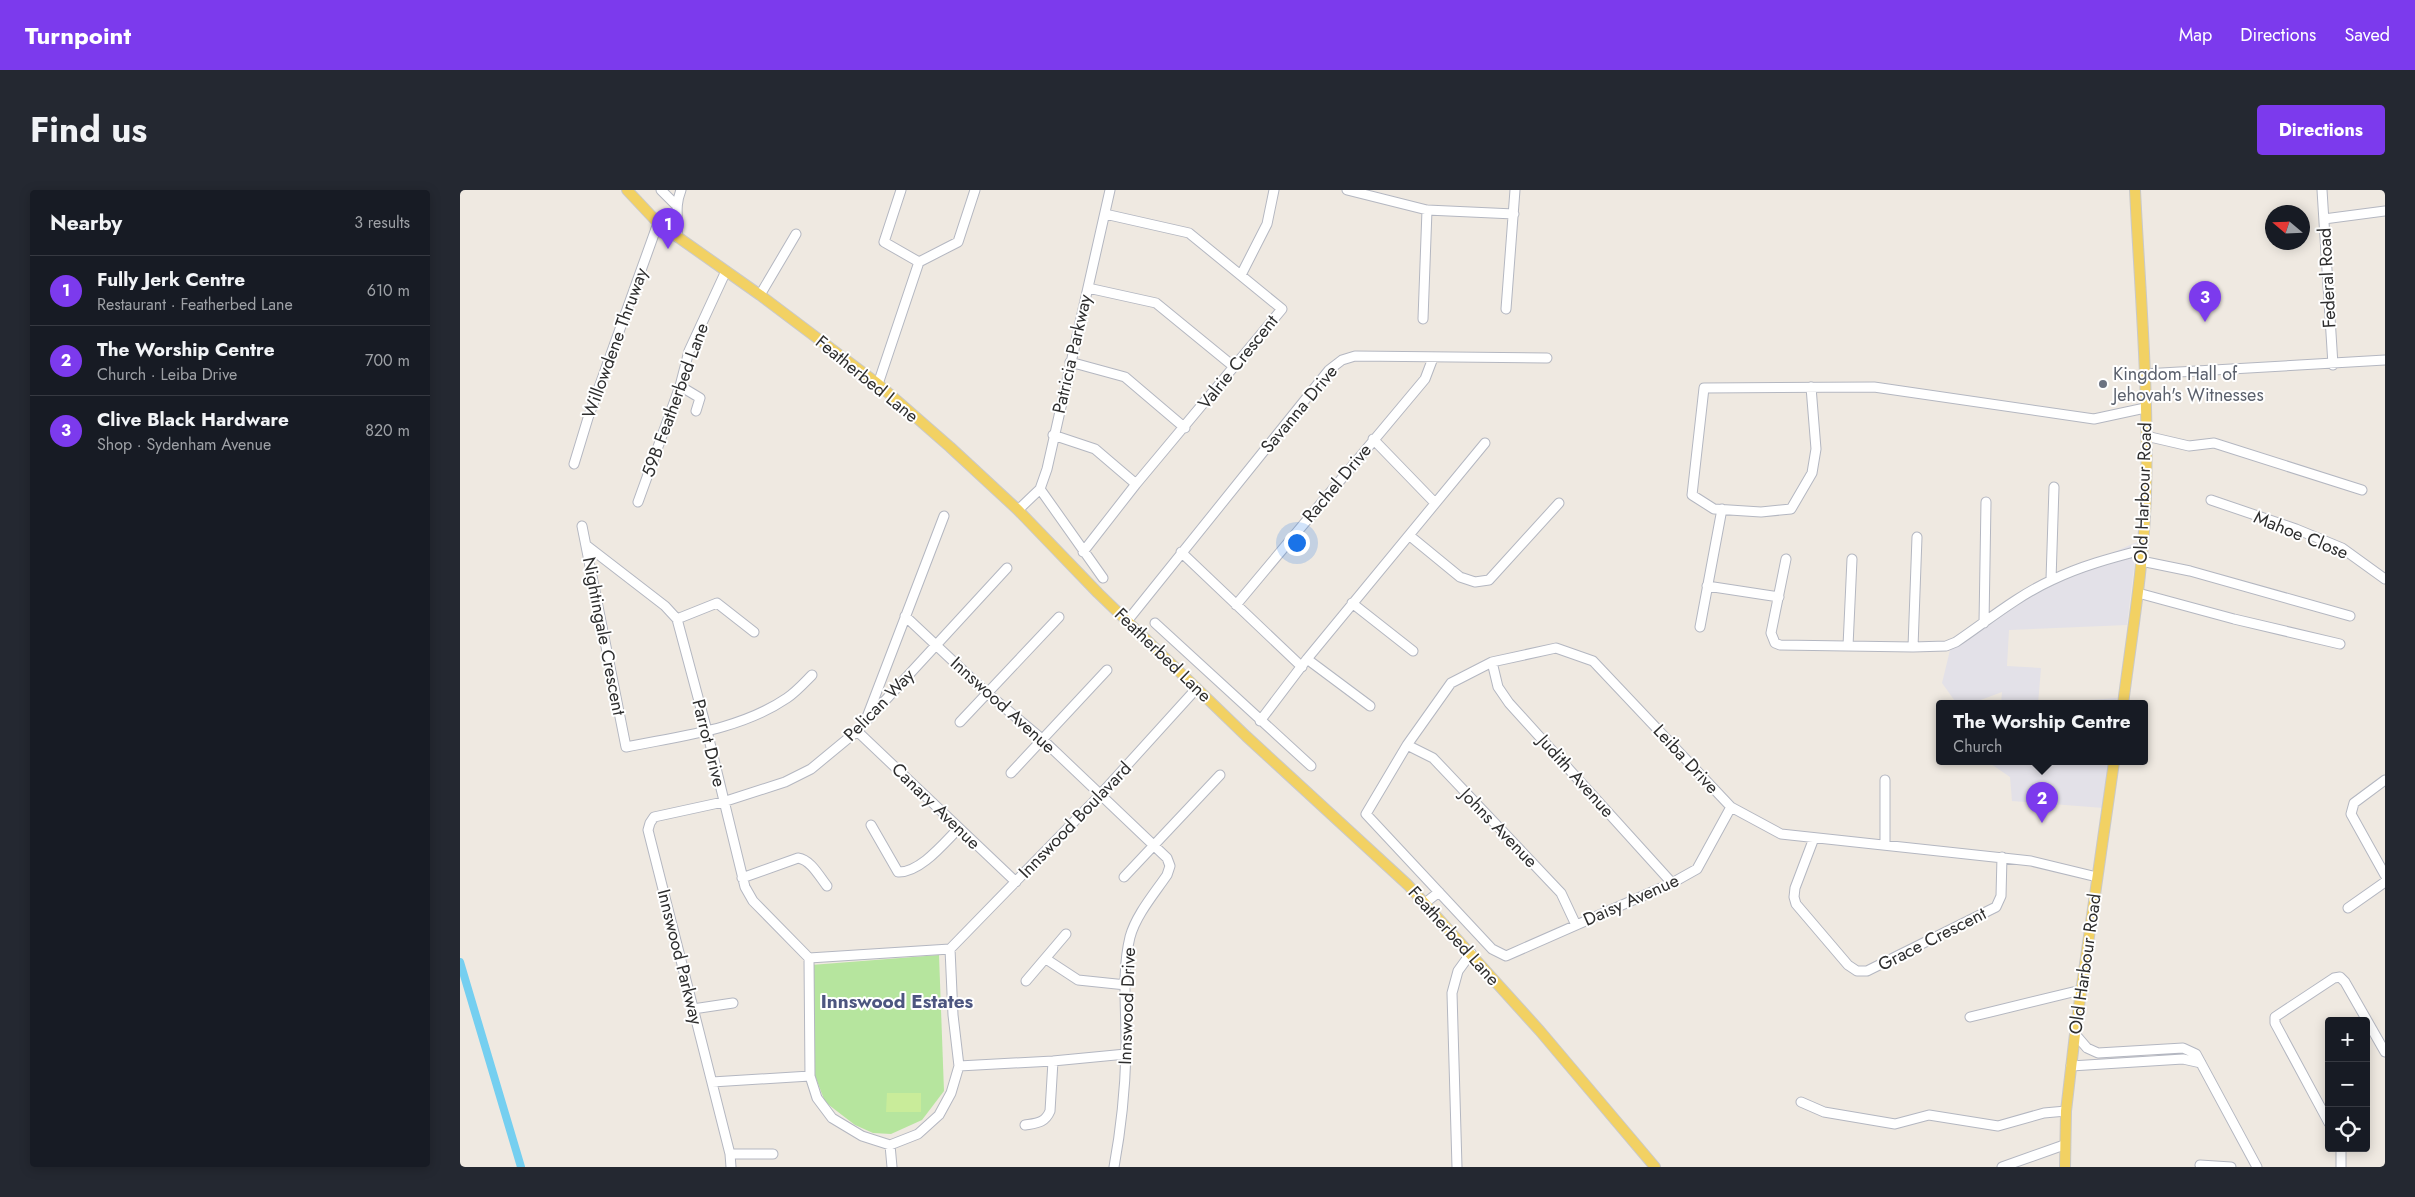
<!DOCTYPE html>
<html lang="en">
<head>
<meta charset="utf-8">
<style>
  body { margin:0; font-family:Jost,sans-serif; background:#242831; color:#f1f3f6 }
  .controls { position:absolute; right:15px; bottom:15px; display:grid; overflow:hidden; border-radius:5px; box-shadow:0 2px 12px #0003 }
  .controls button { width:45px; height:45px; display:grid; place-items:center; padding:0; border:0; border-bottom:1px solid #363941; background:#171b24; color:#f1f3f6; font:25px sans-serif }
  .compass { position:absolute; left:1805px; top:15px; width:45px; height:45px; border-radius:50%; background:#171b24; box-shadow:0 2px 12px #0003; rotate:289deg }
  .you { position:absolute; left:836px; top:352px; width:18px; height:18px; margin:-12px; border:4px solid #fff; border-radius:50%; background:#1a73e8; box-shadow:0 0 0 8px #1a73e833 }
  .badge { display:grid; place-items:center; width:32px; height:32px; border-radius:50%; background:#7c3aed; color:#fff; font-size:16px; font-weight:700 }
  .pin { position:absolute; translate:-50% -41px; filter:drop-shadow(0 1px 2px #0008) }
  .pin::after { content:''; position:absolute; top:26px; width:18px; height:15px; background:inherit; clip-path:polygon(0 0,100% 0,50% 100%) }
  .popup { position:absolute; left:1476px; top:510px; width:212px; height:65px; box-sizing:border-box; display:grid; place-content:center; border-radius:5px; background:#171b24; filter:drop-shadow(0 1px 4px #0005); font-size:16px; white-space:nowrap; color:#9ea1a6 }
  .popup b { font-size:19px; color:#f1f3f6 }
  .popup::after { content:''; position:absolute; left:50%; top:100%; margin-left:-10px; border:10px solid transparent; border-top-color:#171b24 }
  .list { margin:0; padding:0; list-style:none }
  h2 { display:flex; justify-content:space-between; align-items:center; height:65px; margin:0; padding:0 20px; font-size:21px }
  h2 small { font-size:16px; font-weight:400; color:#9ea1a6 }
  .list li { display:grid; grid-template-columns:32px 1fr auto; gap:15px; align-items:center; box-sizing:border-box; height:70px; padding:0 20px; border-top:1px solid #363941 }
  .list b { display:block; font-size:19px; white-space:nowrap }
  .list p { margin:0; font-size:16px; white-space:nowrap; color:#9ea1a6 }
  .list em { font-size:16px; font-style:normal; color:#9ea1a6 }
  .icon { flex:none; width:28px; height:28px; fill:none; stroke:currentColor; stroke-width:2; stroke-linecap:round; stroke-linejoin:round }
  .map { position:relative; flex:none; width:1925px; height:977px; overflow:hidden; border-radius:5px }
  header { display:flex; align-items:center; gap:30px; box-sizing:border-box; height:70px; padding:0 25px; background:#7c3aed; color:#fff }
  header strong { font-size:24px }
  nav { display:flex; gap:28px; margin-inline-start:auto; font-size:18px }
  .intro { display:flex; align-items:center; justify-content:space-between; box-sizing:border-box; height:120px; padding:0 30px }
  h1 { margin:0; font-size:35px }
  .button { padding:12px 22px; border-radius:5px; background:#7c3aed; color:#fff; font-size:18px; font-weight:700 }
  main { display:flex; gap:30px; padding:0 30px }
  aside { flex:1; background:#171b24; border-radius:5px; box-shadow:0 2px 12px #0003 }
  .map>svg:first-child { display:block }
  .industrial { fill:#e3e1e8 }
  .green { fill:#b6e59e }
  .pitch { fill:#c9ec9a }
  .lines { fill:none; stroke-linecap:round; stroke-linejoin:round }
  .canal { stroke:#75cff0; stroke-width:8 }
  .minor-casing { stroke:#b4b7c1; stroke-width:11 }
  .major-casing { stroke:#c9c9c9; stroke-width:12 }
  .minor { stroke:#fff; stroke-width:9 }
  .major { stroke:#f2d163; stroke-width:10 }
  .worship-dot { fill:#6b7280; stroke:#fff; stroke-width:2 }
  .labels { text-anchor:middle; stroke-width:4; stroke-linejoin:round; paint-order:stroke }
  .street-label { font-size:18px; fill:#2e2e2e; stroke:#fff }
  .worship-label { font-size:18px; fill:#5b616d; stroke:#fff; text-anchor:start }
  .neighbourhood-label { font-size:19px; font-weight:bold; fill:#4d5680; stroke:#fff }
</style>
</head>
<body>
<header>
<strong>Turnpoint</strong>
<nav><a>Map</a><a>Directions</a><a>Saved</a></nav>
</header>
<div class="intro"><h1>Find us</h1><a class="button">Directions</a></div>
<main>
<aside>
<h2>Nearby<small>3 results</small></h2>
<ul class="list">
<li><span class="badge">1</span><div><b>Fully Jerk Centre</b><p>Restaurant · Featherbed Lane</p></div><em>610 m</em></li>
<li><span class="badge">2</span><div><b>The Worship Centre</b><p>Church · Leiba Drive</p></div><em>700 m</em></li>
<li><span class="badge">3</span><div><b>Clive Black Hardware</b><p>Shop · Sydenham Avenue</p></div><em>820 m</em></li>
</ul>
</aside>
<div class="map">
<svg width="1925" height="977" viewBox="0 0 1925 977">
  <rect width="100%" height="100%" fill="#efe9e1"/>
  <path class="industrial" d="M1677 352 1667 435 1549 440 1547 476 1581 478 1578 514H1541L1542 502 1510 514H1497L1482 493 1492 452 1560 403Z
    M1657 508 1656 514H1579Z
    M1528 572H1650L1644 618 1552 611 1550 587Z"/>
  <path class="green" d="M479 765 484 901 462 930 431 944 413 943 395 935 365 912 354 883 351 775Z"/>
  <path class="pitch" d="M427 903H461V922H426Z"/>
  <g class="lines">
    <path class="canal" d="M0 772 61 977"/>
    <g class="minor-casing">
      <path id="minor" d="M201 0 215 14
        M441 0 424 52 459 72
        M887 0 967 20 1054 24
        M1862 0 1873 175
        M1864 29 1925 21
        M217 47C219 28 214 18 221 0
        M459 72 498 52 515 0
        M781 85 807 34 814 0
        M628 98 696 113 773 176
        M300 105 336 44
        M1046 119 1055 0
        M963 129 967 20
        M610 172 665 187 725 238
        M1684 184 1925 170
        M418 194 459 72
        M220 196 240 208 236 221
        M1351 197 1356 259 1352 283 1331 319 1301 322 1254 319 1232 305 1244 198 1414 197 1634 229 1685 218
        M593 245 635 259 676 294
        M1686 246 1729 256 1754 253 1902 300
        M913 249 975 313
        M114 274 128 228 198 33
        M580 299 643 388
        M1751 310 1836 339 1882 358 1925 389
        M178 312 220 196 229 161 266 81
        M558 320 580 299 587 279 650 0
        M122 336 166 557C220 546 280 540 327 508 336 502 344 493 352 485
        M950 346 1000 387 1015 392 1029 390 1099 313
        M126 355 205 416 217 429 247 541 285 697 293 711 349 768
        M623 362 676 294 822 119 729 43 645 24
        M721 362 842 477
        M1326 369 1311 443 1315 453 1320 455 1453 457 1486 456 1496 452C1527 431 1557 406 1592 390 1621 376 1651 368 1682 360
        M1681 371 1730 381 1890 426
        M1591 390 1594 297
        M1247 396 1319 407
        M1678 403 1774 429 1880 454
        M892 413 953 461
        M776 415 965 189 973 168
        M445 426 527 503 582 549 707 668 710 676 707 685C694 704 676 725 670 747 661 784 667 825 666 862 665 901 661 939 654 977
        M217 429 257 413 294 442
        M668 430 869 180 882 170 895 166 1087 168
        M695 433 851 576
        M1524 433 1526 312
        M1240 437 1262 319
        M1388 456 1392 369
        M1453 457 1457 347
        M847 469 910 516
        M1032 472 1038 497 1049 513 1212 693
        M407 527 484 326
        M800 531 847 469 1025 253
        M500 532 599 427
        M397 541 556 692
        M947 555 973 568 1101 703 1116 735
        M551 583 647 480
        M1925 590 1894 613 1891 624 1925 685
        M1271 617 1237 679 1212 693 1046 766 1032 759 906 624 947 555 991 493 1032 472 1096 458 1133 471 1271 617 1321 644 1571 671 1637 687
        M411 635 438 682C460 683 484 653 499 638
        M1354 648 1335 698 1334 707 1336 714 1388 775 1397 781H1407L1536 717 1541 706 1542 667
        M1425 654V590
        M664 687 760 585
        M282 688 338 668C351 670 359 686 367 696
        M965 713 979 702
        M1888 718 1925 692
        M349 768 490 759 640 605 737 498
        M349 768 350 886 357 908 372 928 402 946 430 955 458 944 479 925 491 903 499 876 493 825 490 759
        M586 769 618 790 666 795
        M566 791 606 744
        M233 819 273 813
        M1510 827 1621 800
        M1615 844 1627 858 1638 863 1723 858 1736 864 1797 977
        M499 876 593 871 666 864
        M1611 876 1723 869 1741 873
        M252 892 350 886
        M1341 912 1364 922 1435 934 1469 925 1538 936 1584 923 1606 921
        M1869 933 1815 833V827L1874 788 1880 787 1885 792 1925 862
        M565 935C577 933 585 933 590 921L593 871
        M430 955 432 977
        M1881 958V977
        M270 964H313
        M1740 975 1771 977
        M271 977 270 964 188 640 190 633 194 627 263 612 325 592 351 579 397 541 547 378
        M997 977 992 803 998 781 1011 763
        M1542 977 1604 955"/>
    </g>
    <g class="major-casing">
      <path id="major" d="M167 0 198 33 300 105 418 194 490 257 558 320 638 403 786 546 948 695 1080 841 1195 977
        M1663 514C1672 444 1684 374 1686 303 1689 202 1680 101 1675 0
        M1605 977 1606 921 1615 844 1654 572"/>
    </g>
    <use href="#minor" class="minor"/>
    <use href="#major" class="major"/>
  </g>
  <circle class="worship-dot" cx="1643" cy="194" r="5"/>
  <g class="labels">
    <g class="street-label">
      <text transform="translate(1867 88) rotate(-93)" y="6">Federal Road</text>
      <text transform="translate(155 153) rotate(-70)" y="6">Willowdene Thruway</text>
      <text transform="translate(612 164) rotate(-77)" y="6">Patricia Parkway</text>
      <text transform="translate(778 172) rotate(-51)" y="6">Valrie Crescent</text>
      <text transform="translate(407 189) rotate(39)" y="6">Featherbed Lane</text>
      <text transform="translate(215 210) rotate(-70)" y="6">59B Featherbed Lane</text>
      <text transform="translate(839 219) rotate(-50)" y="6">Savanna Drive</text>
      <text transform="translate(877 293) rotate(-50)" y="6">Rachel Drive</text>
      <text transform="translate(1683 303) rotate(-88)" y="6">Old Harbour Road</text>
      <text transform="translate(1841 345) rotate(22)" y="6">Mahoe Close</text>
      <text transform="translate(144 446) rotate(79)" y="6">Nightingale Crescent</text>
      <text transform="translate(703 465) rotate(44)" y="6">Featherbed Lane</text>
      <text transform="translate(419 515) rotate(-46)" y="6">Pelican Way</text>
      <text transform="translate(543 515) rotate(42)" y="6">Innswood Avenue</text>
      <text transform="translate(249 553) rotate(76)" y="6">Parrot Drive</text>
      <text transform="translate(1226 569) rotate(47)" y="6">Leiba Drive</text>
      <text transform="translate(1116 586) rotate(48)" y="6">Judith Avenue</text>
      <text transform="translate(476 616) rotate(44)" y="6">Canary Avenue</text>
      <text transform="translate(615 630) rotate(-46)" y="6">Innswood Boulavard</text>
      <text transform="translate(1039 638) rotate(46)" y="6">Johns Avenue</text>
      <text transform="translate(1171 710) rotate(-24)" y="6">Daisy Avenue</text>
      <text transform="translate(994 746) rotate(48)" y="6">Featherbed Lane</text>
      <text transform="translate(1472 749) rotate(-27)" y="6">Grace Crescent</text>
      <text transform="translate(220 767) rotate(76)" y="6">Innswood Parkway</text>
      <text transform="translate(1625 774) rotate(-82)" y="6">Old Harbour Road</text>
      <text transform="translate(667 816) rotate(-88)" y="6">Innswood Drive</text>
    </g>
    <g class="worship-label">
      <text x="1653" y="190">Kingdom Hall of<tspan x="1653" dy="21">Jehovah's Witnesses</tspan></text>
    </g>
    <g class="neighbourhood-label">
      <text x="437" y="818">Innswood Estates</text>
    </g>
  </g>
</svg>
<div class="controls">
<button>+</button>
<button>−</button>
<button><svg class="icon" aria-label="locate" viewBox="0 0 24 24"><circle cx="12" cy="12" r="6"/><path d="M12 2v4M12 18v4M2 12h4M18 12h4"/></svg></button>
</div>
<svg class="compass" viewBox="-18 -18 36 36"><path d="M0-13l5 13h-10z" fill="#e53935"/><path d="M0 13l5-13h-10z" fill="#9ea1a6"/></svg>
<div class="you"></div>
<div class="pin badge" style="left:208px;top:59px">1</div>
<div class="pin badge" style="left:1582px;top:633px">2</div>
<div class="popup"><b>The Worship Centre</b>Church</div>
<div class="pin badge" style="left:1745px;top:132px">3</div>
</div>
</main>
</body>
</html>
